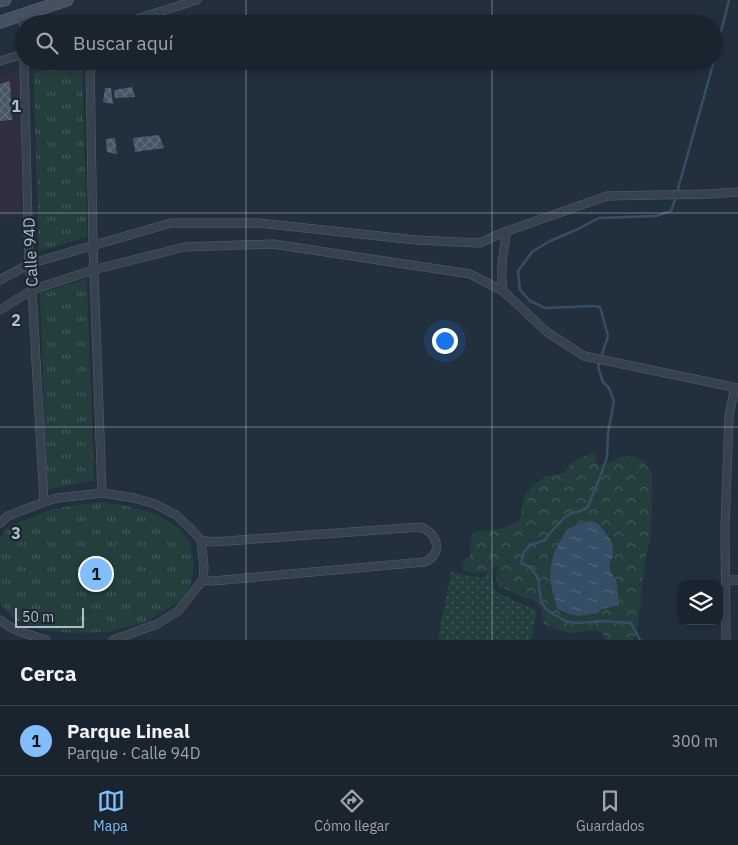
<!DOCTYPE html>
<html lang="es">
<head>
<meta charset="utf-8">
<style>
  body { margin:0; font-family:"IBM Plex Sans",sans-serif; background:#232c36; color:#f1f3f6 }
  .controls { position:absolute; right:15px; bottom:15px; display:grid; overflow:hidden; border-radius:10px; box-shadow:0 2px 8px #0003 }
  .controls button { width:45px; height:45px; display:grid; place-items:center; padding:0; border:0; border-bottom:1px solid #38414a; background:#1a242e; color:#f1f3f6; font:25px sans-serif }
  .scale { position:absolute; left:15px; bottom:12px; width:69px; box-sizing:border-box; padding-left:5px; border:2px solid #b1bdc9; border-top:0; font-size:14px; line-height:18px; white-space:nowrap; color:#b1bdc9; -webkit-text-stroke:4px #1b2732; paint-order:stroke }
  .you { position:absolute; left:444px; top:340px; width:18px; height:18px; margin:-12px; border:4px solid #fff; border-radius:50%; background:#1a73e8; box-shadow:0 0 0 8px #1a73e833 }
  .badge { display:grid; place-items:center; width:32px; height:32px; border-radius:50%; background:#83befc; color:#111; font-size:16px; font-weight:700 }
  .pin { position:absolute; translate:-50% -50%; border:2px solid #fff; box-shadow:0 1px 5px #0006 }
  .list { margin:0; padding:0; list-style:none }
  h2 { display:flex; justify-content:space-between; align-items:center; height:65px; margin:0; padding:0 20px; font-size:21px }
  h2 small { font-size:16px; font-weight:400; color:#9fa4aa }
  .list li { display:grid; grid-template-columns:32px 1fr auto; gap:15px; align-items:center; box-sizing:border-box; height:70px; padding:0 20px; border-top:1px solid #38414a }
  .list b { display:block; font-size:19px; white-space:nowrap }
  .list p { margin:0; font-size:16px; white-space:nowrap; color:#9fa4aa }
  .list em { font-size:16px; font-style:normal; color:#9fa4aa }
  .icon { flex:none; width:28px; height:28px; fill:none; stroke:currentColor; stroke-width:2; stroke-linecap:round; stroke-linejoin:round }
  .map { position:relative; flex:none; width:738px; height:640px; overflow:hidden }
  .search { position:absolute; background:#1a242e; box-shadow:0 2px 8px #0003; left:15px; right:15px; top:15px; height:55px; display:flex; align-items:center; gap:12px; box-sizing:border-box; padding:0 18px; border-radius:28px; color:#9fa4aa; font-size:19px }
  .sheet { height:135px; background:#1a242e }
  nav { display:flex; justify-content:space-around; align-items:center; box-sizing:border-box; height:70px; border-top:1px solid #38414a; background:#1a242e; font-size:14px; color:#9fa4aa }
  nav a { display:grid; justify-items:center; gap:2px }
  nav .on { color:#83befc }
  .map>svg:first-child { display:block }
  .medical { fill:#2f2e3e }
  .grass { fill:url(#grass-dots) }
  .forest { fill:url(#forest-crowns) }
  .park { fill:url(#park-tufts) }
  .water { fill:url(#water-ripples) }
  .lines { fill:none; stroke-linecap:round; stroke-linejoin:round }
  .stream { stroke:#354e65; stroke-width:2.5 }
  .building { fill:url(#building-cross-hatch) }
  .street-casing { stroke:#54606b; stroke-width:9 }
  .secondary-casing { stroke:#54606b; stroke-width:13 }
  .street { stroke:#36424d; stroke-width:8 }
  .secondary { stroke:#445160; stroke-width:11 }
  .grid { fill:none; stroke:#b1bdc9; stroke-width:1; stroke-opacity:0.55 }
  .labels { text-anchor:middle; stroke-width:4.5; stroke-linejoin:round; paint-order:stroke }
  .street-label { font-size:16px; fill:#b1bdc9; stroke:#1b2732 }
  .grid-label { font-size:16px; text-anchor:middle; font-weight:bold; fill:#b1bdc9; stroke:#1b2732; stroke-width:4.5; stroke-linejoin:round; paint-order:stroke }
</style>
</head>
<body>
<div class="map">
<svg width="738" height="640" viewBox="0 0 738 640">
  <defs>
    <pattern id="grass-dots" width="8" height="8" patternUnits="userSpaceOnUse" patternTransform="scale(1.25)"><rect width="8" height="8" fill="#243e3e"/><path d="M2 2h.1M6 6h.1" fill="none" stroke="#415859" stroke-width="1.8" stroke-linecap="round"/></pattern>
    <pattern id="forest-crowns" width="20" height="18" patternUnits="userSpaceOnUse" patternTransform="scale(1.25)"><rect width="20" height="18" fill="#243e3e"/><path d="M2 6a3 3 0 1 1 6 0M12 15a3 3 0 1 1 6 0" fill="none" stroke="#415859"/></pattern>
    <pattern id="park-tufts" width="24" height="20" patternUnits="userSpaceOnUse" patternTransform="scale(1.25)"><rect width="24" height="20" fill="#243e3e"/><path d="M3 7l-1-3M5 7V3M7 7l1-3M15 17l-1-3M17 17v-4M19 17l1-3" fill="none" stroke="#415859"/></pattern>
    <pattern id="water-ripples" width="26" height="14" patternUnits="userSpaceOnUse" patternTransform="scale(1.25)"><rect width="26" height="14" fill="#354e65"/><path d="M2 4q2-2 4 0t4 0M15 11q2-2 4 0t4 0" fill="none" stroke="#50667a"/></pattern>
    <pattern id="building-cross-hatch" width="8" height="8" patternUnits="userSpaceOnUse" patternTransform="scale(1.25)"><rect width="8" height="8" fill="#465664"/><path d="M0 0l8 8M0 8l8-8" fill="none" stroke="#5e6c79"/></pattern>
  </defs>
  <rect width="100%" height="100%" fill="#22303d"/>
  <path class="medical" d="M21 70 22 217 0 218V76Z"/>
  <path class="grass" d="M490 568 495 591 537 611 531 640H438L451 572 483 578Z"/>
  <path class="forest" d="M596 452V462L600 465 614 461 619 457 633 456 643 461 652 473 651 535 645 559 637 632 633 640H606C606 639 603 634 602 633 596 627 578 633 570 633 561 632 552 627 544 624 542 614 541 603 531 599 528 598 525 598 522 597 514 593 509 589 499 588L496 576 497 565C485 573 476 575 463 571L461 566 463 561 470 556 471 538 474 532 505 528 517 522 520 519 524 496 534 484 545 477 565 473C571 459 583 457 596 452Z"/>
  <path class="park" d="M33 61H82L87 237 39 251Z
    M87 279 94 480 46 490 44 404 40 293Z
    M102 502 132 507 156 514 180 529 190 544 194 563 191 586 179 602 146 622 107 632 74 633 43 630 15 620 0 603V539L8 527 52 509 77 505Z"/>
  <path class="water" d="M591 521 598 523C605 534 615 540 613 555 612 560 608 564 610 570 611 574 615 577 616 581 618 588 618 597 619 605L602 609 598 613 579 616 570 614 557 609 550 580 551 566 554 553 566 530 584 522Z"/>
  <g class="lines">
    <path class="stream" d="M714 59 729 0
      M678 189 714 61
      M640 640 631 623 604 621 576 623 565 621 547 610 541 601 538 578 530 567 521 563 524 552 529 546 545 540 549 534 564 518 571 513 580 511 587 508 600 477 607 457 608 433 614 401 609 388 603 382 598 367 608 336 600 307 592 306 545 308 530 301 520 290 518 271 532 252 550 241 576 230 599 218 656 216 671 211 675 200"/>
  </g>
  <path class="building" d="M10 81 12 120 0 121V84Z
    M132 87 135 97 115 98 114 90Z
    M105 88H111L113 104 103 102Z
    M159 135 164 148 135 152 133 138Z
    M115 138 117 154 107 152 106 139Z"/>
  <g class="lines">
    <g class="street-casing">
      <path id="street" d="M23 14 24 42
        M121 24 197 0
        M0 61 24 54
        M24 61 29 264 32 290 44 502
        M90 61 93 245 102 493
        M0 280 29 264 171 223H259L416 240 479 243 507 231 607 196 708 194 738 192
        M503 291C500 269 503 252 507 231
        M0 310 32 290 93 270 184 247 273 244 470 274 503 291 547 332 584 356 738 388
        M0 523 8 516 44 502 57 498 102 493 134 498 155 504 176 515 190 528 201 540 204 567 203 580 178 611 157 624 113 640
        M201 540 213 542 420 527C438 532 444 555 424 562L213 581 203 580
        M726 580H738
        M0 620C13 631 30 635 46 640
        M726 640 725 527 729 416 734 392 738 388"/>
    </g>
    <g class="secondary-casing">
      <path id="secondary" d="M0 1 5 0
        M0 22 67 0"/>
    </g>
    <use href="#street" class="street"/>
    <use href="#secondary" class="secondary"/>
  </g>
  <path class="grid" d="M246 0V24M492 0V24M246 61V640M492 61V640M0 213H738M0 427H738"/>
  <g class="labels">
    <g class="street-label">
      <text transform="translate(30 252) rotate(-93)" y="6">Calle 94D</text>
    </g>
  </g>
  <g class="grid-label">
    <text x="16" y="112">1</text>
    <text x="16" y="326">2</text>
    <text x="16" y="539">3</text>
  </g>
</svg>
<div class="controls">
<button><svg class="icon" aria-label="layers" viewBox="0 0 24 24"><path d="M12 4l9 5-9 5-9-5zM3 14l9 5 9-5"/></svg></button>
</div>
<div class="scale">50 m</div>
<div class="you"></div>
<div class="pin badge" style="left:96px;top:574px">1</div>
<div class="search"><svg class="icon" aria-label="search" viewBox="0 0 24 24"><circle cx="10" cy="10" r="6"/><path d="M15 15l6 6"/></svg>Buscar aquí</div>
</div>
<section class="sheet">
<h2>Cerca<small></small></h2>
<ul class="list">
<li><span class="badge">1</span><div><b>Parque Lineal</b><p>Parque · Calle 94D</p></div><em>300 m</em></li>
</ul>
</section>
<nav>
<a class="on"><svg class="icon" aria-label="map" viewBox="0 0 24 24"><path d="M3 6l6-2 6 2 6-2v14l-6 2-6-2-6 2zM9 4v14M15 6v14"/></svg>Mapa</a>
<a><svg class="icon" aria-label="directions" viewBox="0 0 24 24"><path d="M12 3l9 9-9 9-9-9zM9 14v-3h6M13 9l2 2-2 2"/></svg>Cómo llegar</a>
<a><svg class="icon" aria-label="saved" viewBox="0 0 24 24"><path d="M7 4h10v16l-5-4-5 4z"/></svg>Guardados</a>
</nav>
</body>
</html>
